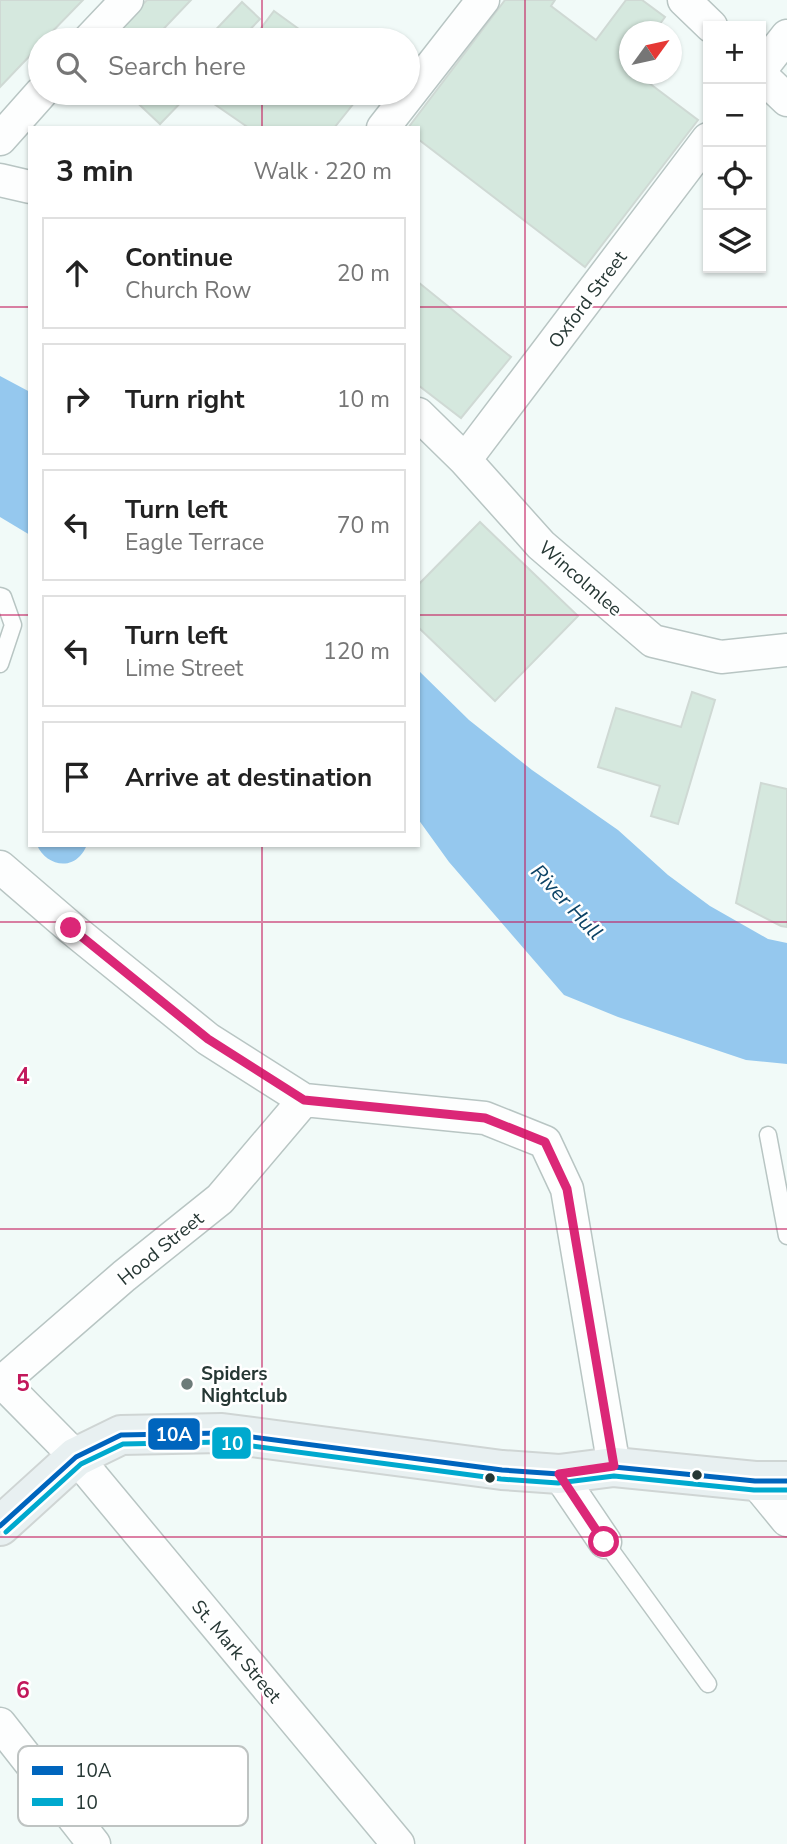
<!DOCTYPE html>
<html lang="en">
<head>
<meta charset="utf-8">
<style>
  body { margin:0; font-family:"Nunito Sans",sans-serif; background:#f2f2f2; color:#222 }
  .controls { position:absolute; right:21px; top:21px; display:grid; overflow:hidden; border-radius:0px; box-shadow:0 2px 5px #0004 }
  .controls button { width:63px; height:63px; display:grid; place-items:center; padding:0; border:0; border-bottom:2px solid #e0e0e0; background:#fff; color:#222; font:35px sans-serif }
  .compass { position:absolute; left:619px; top:21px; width:63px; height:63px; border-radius:50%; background:#fff; box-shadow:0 2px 5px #0004; rotate:57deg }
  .stop { position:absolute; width:21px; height:21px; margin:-16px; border:5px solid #db2777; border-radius:50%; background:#fff }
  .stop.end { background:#db2777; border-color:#fff; box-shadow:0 2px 7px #0008 }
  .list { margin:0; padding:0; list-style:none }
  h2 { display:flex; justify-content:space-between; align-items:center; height:91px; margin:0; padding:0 28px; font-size:30px }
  h2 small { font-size:23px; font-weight:400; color:#767676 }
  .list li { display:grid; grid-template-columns:46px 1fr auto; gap:21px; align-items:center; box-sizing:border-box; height:112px; margin:0 14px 14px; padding:0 14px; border:2px solid #e0e0e0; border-radius:0px }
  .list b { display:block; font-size:26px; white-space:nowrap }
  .list p { margin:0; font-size:23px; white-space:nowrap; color:#767676 }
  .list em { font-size:23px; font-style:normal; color:#767676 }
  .icon { flex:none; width:38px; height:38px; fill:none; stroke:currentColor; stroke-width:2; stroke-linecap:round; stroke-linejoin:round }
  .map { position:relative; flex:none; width:787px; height:1844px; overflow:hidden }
  .search { position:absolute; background:#fff; box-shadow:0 2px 5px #0004; left:28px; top:28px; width:392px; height:77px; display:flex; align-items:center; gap:18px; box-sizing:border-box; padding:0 24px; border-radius:38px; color:#767676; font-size:26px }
  .panel { position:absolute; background:#fff; box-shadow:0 2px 5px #0004; left:28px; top:126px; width:392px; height:721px; border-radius:0px }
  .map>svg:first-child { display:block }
  .water { fill:#95c8ee }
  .building { fill:#d5e8de; stroke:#cfd9d4; stroke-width:2 }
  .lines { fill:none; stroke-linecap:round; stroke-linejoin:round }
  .lane-casing { stroke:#b8c5c3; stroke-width:19 }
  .street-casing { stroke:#b8c5c3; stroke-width:35 }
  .primary-casing { stroke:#cfd5d4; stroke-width:42 }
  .lane { stroke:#fdfefe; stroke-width:16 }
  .street { stroke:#fdfefe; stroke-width:32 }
  .primary { stroke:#e8f0f1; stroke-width:38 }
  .bus-1-casing { stroke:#fff; stroke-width:10 }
  .bus-2-casing { stroke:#fff; stroke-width:10 }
  .bus-1 { stroke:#0065bd; stroke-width:5 }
  .bus-2 { stroke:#00a9ce; stroke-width:5 }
  .route { stroke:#db2777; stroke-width:9 }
  .grid { fill:none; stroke:#c2185b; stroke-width:2; stroke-opacity:0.55 }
  .poi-dot { fill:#6d7b79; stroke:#fff; stroke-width:2.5 }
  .bus-dot { fill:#263734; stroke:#fff; stroke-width:2.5 }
  .labels { text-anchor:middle; stroke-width:5; stroke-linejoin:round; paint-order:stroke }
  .street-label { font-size:19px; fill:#263734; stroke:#fff }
  .poi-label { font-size:19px; font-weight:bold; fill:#263734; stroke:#fff; text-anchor:start }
  .water-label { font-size:21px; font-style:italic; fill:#0c4366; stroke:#fff }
  .key { fill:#fff; stroke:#bec3c2; stroke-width:2 }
  .key-label { font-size:19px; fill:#263734 }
  .grid-label { font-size:23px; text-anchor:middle; font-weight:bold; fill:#c2185b; stroke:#fff; stroke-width:5; stroke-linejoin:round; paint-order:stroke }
  .line-badge { stroke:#fff; stroke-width:2.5 }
  .badge-label { font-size:19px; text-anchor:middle; font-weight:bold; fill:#fff }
</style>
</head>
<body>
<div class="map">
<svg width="787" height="1844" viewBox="0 0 787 1844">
  <rect width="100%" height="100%" fill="#f1faf8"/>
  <path class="water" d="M0 376 30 392V535L0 517Z
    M418 670 469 720 532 770 618 830 668 875 710 906 768 939 787 943V1064L746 1060 618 1017 564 995 449 862 418 819Z
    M37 845H87C85 849 83 853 80 856 66 871 44 862 37 845Z"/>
  <path class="building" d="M0 0H83L44 40H40V45L0 87Z
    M147 0H191L153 40H108Z
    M505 0H555L551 6 596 40 626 0H642L665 17 654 32H630V63L627 66 630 68V74H637L698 120 585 267 418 139V128H408Z
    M242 2 260 19 240 40H206Z
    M274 11 314 40H252Z
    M127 93H190L160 124Z
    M212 93H362L334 128H249L207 99Z
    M418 282 511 357 461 418 418 385Z
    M480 522 578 616 495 701 418 627V585Z
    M692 692 715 700 678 824 651 816 660 786 598 767 616 708 681 727Z
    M761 783 787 789V927L781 926 736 903Z"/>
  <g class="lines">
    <g class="lane-casing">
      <path id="lane" d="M0 596 3 597 13 625 0 664
        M768 1135 787 1236
        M605 1542 708 1684"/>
    </g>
    <g class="street-casing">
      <path id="street" d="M684 0 711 26
        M89 40 127 0
        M761 69 787 36
        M761 75 787 100
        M383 128 483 0
        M0 139 41 93
        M0 180 30 187
        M418 414 465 460 541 545 653 641 721 657 787 650
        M465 460 708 139
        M0 867 71 928 208 1039 304 1100 485 1118 545 1142 567 1189 614 1467
        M0 1380 76 1457 398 1844
        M2 1382 124 1276 220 1199 304 1100
        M559 1474 605 1542
        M755 1481 787 1520
        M0 1724 94 1844"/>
    </g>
    <g class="primary-casing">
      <path id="primary" d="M0 1526 76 1457 121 1435 222 1433 502 1470 559 1474 614 1467 755 1481H787"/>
    </g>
    <use href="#lane" class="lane"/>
    <use href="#street" class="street"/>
    <use href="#primary" class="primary"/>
    <g class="bus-1-casing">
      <path id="bus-1" d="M0 1526 76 1457 121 1435 222 1433 502 1470 559 1474 614 1467 755 1481H787"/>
    </g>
    <g class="bus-2-casing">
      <path id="bus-2" d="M6 1532 81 1464 123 1444 222 1442 501 1479 558 1483 614 1476 754 1490H787"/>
    </g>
    <use href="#bus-1" class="bus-1"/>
    <use href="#bus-2" class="bus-2"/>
  </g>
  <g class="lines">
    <path class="route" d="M71 928 208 1039 304 1100 485 1118 545 1142 567 1189 614 1466 559 1474 604 1542"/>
  </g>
  <path class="grid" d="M262 0V40M525 0V1844M262 93V128M0 307H30M418 307H787M0 615H30M418 615H787M262 845V1844M0 922H787M0 1229H787M0 1537H787"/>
  <circle class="poi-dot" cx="187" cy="1384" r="7"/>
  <g class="bus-dot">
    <circle cx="697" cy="1475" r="6"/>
    <circle cx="490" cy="1478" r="6"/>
  </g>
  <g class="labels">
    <g class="street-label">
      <text transform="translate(587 299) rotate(-53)" y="7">Oxford Street</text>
      <text transform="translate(581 578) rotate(41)" y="7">Wincolmlee</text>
      <text transform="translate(160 1248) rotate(-39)" y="7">Hood Street</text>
      <text transform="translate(237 1651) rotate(50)" y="7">St. Mark Street</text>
    </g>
    <g class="poi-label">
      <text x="201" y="1380">Spiders<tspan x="201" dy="22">Nightclub</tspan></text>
    </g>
    <g class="water-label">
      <text transform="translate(567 902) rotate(47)" y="7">River Hull</text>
    </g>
  </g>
  <rect x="18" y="1746" width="230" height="80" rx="10" class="key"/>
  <rect x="32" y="1766" width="31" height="9" fill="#0065bd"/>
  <rect x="32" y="1798" width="31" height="8" fill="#00a9ce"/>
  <g class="key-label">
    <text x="75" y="1777">10A</text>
    <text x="75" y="1809">10</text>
  </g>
  <g class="grid-label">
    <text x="23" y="1084">4</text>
    <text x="23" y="1391">5</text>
    <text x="23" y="1698">6</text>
  </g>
  <g class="line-badge">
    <rect x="147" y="1417" width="54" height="34" rx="7" fill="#0065bd"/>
    <rect x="211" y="1426" width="41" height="34" rx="7" fill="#00a9ce"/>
  </g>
  <g class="badge-label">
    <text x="174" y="1441">10A</text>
    <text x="232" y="1450">10</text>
  </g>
</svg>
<div class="controls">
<button>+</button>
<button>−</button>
<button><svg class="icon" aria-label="locate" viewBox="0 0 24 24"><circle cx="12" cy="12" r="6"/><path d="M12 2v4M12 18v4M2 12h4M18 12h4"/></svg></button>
<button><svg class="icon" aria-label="layers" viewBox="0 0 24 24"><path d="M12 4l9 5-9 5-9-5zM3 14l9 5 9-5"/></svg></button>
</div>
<svg class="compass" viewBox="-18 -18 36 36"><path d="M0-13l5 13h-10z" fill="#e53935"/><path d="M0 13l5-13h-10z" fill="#767676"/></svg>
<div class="stop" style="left:604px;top:1542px"></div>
<div class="stop end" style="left:71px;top:928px"></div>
<div class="search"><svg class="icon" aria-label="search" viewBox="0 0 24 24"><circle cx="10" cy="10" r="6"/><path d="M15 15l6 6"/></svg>Search here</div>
<section class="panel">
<h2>3 min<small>Walk · 220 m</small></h2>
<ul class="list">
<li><svg class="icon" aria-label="ahead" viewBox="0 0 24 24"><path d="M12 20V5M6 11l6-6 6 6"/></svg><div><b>Continue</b><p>Church Row</p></div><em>20 m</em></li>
<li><svg class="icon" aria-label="right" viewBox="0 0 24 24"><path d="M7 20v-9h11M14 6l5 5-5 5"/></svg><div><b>Turn right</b></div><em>10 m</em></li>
<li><svg class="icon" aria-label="left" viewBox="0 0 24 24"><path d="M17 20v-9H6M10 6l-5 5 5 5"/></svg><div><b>Turn left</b><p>Eagle Terrace</p></div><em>70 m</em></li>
<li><svg class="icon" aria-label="left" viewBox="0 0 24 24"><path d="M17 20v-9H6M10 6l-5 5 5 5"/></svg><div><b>Turn left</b><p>Lime Street</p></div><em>120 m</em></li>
<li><svg class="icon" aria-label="arrive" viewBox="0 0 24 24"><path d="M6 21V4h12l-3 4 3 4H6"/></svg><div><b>Arrive at destination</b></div></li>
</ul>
</section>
</div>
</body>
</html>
